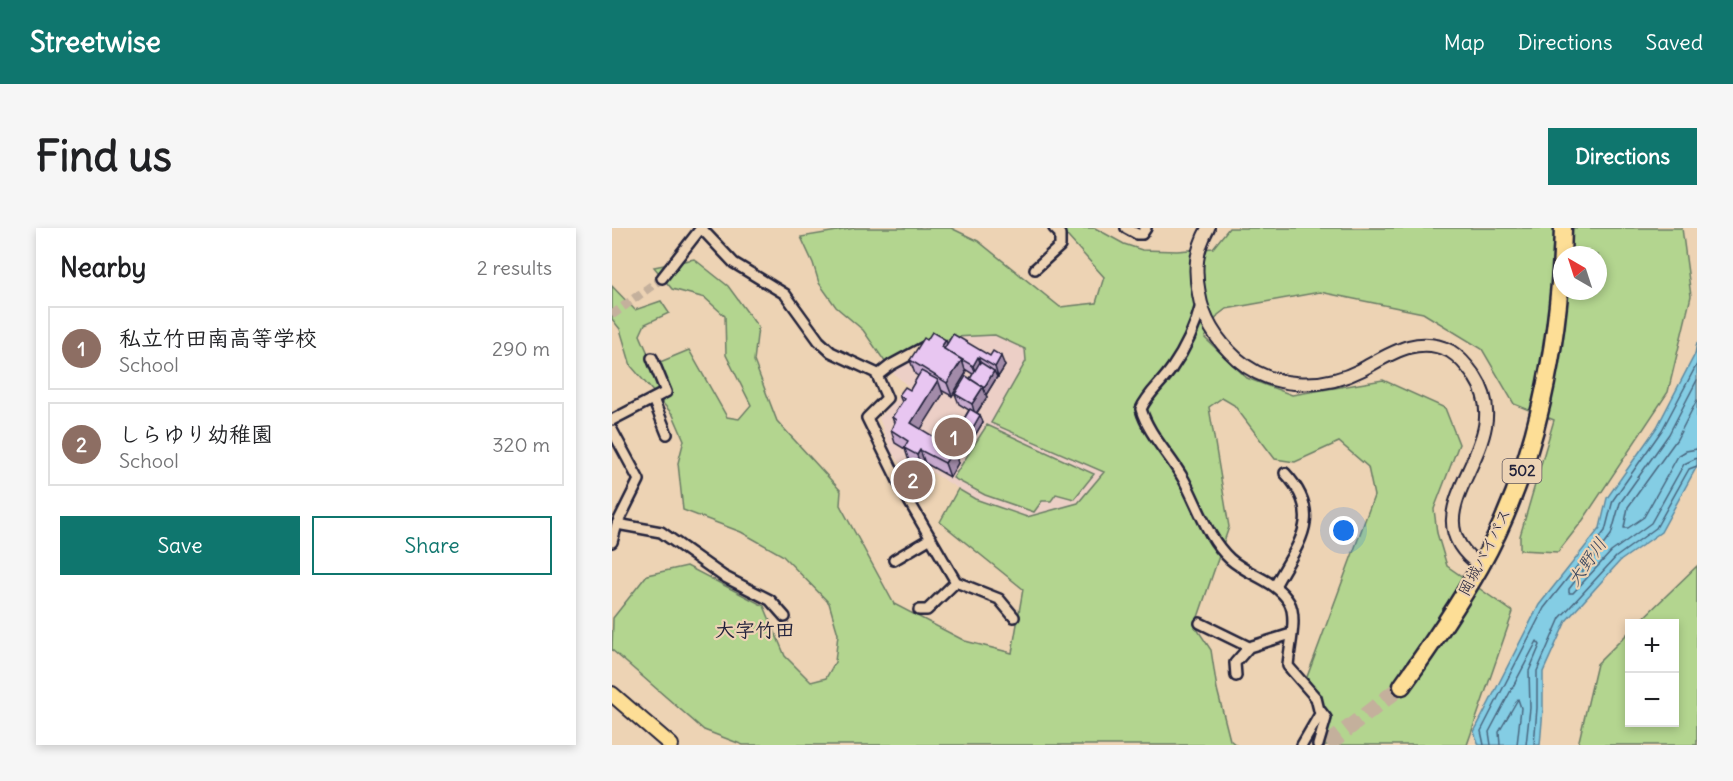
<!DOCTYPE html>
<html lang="en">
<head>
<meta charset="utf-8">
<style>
  body { margin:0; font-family:Delius,"Klee One",sans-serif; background:#f6f6f6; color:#202124 }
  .controls { position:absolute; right:18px; bottom:18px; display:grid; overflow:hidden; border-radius:0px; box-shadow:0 3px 9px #0003 }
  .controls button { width:54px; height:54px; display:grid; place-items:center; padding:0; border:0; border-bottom:2px solid #e0e0e0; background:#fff; color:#202124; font:30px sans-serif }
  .compass { position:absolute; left:941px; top:18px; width:54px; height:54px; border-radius:50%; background:#fff; box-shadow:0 3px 9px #0003; rotate:321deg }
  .you { position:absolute; left:732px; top:303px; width:21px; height:21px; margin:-15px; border:4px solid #fff; border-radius:50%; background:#1a73e8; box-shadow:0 0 0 9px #1a73e833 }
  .badge { display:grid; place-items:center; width:39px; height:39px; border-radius:50%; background:#0f766e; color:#fff; font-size:20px; font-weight:700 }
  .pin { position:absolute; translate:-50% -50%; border:3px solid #fff; box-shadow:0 2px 6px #0006 }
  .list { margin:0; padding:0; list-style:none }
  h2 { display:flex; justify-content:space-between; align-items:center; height:78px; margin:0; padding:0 24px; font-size:26px }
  h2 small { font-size:20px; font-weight:400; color:#757577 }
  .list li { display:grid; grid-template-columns:39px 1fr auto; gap:18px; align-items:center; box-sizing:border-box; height:84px; margin:0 12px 12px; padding:0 12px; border:2px solid #e0e0e0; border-radius:0px }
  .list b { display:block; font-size:22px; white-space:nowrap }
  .list p { margin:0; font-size:20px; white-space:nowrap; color:#757577 }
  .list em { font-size:20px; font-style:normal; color:#757577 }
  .actions { display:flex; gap:12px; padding:18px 24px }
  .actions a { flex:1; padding:14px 0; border:2px solid #0f766e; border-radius:0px; text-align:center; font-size:21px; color:#0f766e }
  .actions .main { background:#0f766e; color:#fff }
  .map { position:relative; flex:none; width:1085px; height:517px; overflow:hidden; border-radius:0px }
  header { display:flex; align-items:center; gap:36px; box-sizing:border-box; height:84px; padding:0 30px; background:#0f766e; color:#fff }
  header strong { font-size:28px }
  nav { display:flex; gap:33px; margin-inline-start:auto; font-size:21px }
  .intro { display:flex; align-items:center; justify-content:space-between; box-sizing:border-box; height:144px; padding:0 36px }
  h1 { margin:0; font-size:42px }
  .button { padding:15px 27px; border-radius:0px; background:#0f766e; color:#fff; font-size:21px; font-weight:700 }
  main { display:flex; gap:36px; padding:0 36px }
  aside { flex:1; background:#fff; border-radius:0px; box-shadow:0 3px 9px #0003 }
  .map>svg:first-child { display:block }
  .built { fill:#eccfc6 }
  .green { fill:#b3d58f; stroke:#6a7c65; stroke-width:1.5; fill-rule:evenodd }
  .water { fill:#84cde4; stroke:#5d89a0; stroke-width:1.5 }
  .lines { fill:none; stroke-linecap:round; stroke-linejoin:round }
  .shore { stroke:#49667f; stroke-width:1.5 }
  .street-tunnel { stroke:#c4b09c; stroke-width:9; stroke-dasharray:9 4.5; stroke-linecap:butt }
  .highway-tunnel { stroke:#c4b09c; stroke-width:16; stroke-dasharray:16 8; stroke-linecap:butt }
  .street-casing { stroke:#22223b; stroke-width:14 }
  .secondary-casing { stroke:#22223b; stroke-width:16 }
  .primary-casing { stroke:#22223b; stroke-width:18 }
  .highway-casing { stroke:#22223b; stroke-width:21 }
  .street { stroke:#edd3b4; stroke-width:9 }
  .secondary { stroke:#edd3b4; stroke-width:12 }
  .primary { stroke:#fdde96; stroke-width:14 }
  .highway { stroke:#fdde96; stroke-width:16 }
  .wall { fill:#c8aacf; stroke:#22223b; stroke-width:1.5 }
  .shaded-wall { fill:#a28ba9; stroke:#22223b; stroke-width:1.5 }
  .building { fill:#e8c6f1; stroke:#22223b; stroke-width:1.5 }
  .labels { text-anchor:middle; stroke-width:4.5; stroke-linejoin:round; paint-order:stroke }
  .shield { fill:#edd3b4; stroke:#5f575f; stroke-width:1.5 }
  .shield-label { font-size:15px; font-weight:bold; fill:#22223b }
  .street-label { font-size:16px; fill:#22223b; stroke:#edd3b4 }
  .water-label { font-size:18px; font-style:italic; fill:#36445d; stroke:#edd3b4 }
  .quarter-label { font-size:20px; font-weight:bold; fill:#22223b; stroke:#edd3b4 }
</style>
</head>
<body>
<header>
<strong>Streetwise</strong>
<nav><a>Map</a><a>Directions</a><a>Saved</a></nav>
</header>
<div class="intro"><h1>Find us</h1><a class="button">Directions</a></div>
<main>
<aside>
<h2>Nearby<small>2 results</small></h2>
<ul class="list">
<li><span class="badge" style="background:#8d6e63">1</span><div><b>私立竹田南高等学校</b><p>School</p></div><em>290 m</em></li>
<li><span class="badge" style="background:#8d6e63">2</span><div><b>しらゆり幼稚園</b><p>School</p></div><em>320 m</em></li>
</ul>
<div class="actions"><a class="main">Save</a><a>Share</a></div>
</aside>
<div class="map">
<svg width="1085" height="517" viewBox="0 0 1085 517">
  <rect width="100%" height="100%" fill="#edd3b4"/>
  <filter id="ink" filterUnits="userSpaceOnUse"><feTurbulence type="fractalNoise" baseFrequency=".0167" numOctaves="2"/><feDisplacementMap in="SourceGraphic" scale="12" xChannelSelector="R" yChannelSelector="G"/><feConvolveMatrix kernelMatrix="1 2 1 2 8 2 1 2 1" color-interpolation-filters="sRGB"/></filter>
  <g filter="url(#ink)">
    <path class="built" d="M383 107 413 121 414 133 379 195 492 244 466 275 415 289 363 271 318 243H294L279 223 267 190 296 158 280 144 312 121 342 109Z"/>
    <path class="green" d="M243 0H339L366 13 448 79 484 75 492 49 448 0H483L512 16 530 22 565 23 601 20 617 0H1070L1079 68 1056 164 971 292 946 324 908 322V308L942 192 902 176 870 121 811 85 708 64 614 81 606 87 593 110 635 150 680 167 771 152 833 180 847 216 822 281 825 305 835 338 901 384 855 517H707L718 490 695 449 762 268 756 239 727 214 683 234 663 231 622 177 610 170 597 179 617 299 583 398 599 422 605 461 618 512 624 517H131L92 502 0 422 1 390 35 347 75 338 152 378 173 428 199 454 214 450 223 434 226 406 217 375 170 327 129 304 71 282 66 235 72 212 61 187 19 138 8 101 0 91V58L23 82 49 73 57 85 33 96 28 107 41 137 77 122 115 189 127 191 139 177 114 127 113 88 93 70 60 61 42 39 82 31 116 58 146 99 142 133 165 193 229 263 228 277 282 376 353 413 400 425 411 361 328 294 346 261 363 271 415 289 466 275 492 244 379 195 414 133 413 121 383 107 342 109 312 121 280 144 251 102 224 79 207 55 201 35 189 9ZM950 27H986V63H950Z
      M375 197 482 246 462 271 444 266 439 273H430L422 284 373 267 341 250Z
      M1085 338V517H966L985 436 1017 404V494H1062V395H1026Z"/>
    <path class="water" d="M1085 114V238L1049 304 1008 333 954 393 931 444V481L928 517H867L862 504 927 377 988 300 995 270 1045 199 1083 126Z"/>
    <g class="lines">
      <path class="shore" d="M1085 152 1057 206 1008 275 999 307 957 361V365H961L999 324 1039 295 1072 236 1085 230
        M1085 172 1065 211 1016 279 1012 300H1016L1032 289 1066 228 1074 223 1085 221
        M872 517 869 503 932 380 993 303 1001 272 1050 202 1085 136
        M879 517 877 504 925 413 928 417 917 443 918 480 914 517
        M888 517 887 504 906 471 909 480 905 517
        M922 517 925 480V443L948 390 1004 329 1044 300 1077 241 1085 238"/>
      <path class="street-tunnel" d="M0 87 50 50"/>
      <path class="highway-tunnel" d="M715 517 790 458"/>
      <g class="street-casing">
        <path id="street" d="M89 0 122 35 173 66 207 113 219 124 264 145 275 170 255 190 290 261 344 354 387 371 402 389
          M514 0 525 6H530L534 0
          M423 41 448 18V6L442 0
          M50 50 89 0
          M589 77C583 100 574 120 560 140 550 155 536 165 529 181 536 206 559 228 572 252 586 278 596 311 618 331 637 348 664 352 677 374 686 389 677 420 676 438L704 470 708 486 690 517
          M265 148 279 137 314 118
          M41 171 55 206
          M0 192 54 164 40 130
          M0 202 27 252 5 296 0 314
          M5 296 49 304 111 348 158 372 173 389
          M282 332 319 310
          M663 358C686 315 713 288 673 245
          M307 382H315L344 354
          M588 395 637 419 679 406
          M624 448 623 435 637 419
          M706 517 714 490 707 481"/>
      </g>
      <g class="secondary-casing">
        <path id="secondary" d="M596 0C584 22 582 41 587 66 591 92 605 113 625 131 659 161 710 162 749 142 777 127 805 106 838 123 848 129 856 139 863 149 910 220 789 283 869 338"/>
      </g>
      <g class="primary-casing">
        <path id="primary" d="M0 466 59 517"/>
      </g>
      <g class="highway-casing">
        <path id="highway" d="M790 458C818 419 844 381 868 339 925 237 948 115 951 0"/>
      </g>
      <use href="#street" class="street"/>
      <use href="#secondary" class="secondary"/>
      <use href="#primary" class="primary"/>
      <use href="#highway" class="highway"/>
    </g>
    <path class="wall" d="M315 112H334L335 116 393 138 386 149 384 148 385 149 374 167 375 169 365 185 368 187 371 194 359 214 348 208 346 201 357 182 347 176 343 166 358 151 361 146 353 141 354 145 340 168 329 162 331 166 308 201 346 235 338 249 313 235 309 240 297 233 293 221 283 215 279 202 282 195 280 189 290 174 287 167 298 162 306 148 303 146 298 132Z"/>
    <path class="shaded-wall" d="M334 112 338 124 329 119Z
      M389 128 393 138 386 149 383 139Z
      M366 129 370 139 365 148 361 138Z
      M350 132 354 145 340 168 335 155Z
      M382 143 385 149 374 167 372 160Z
      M326 152 331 166 304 209 299 195Z
      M371 159 375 169 363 187 360 176Z
      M368 187 371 194 359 214 356 208Z
      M342 221 346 235 338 249 333 235Z
      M308 222 313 235 309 240 305 227Z"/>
    <path class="building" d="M320 104 334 112 329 119 350 132 335 155 298 132 312 110 315 112Z
      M341 106 378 128 381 123 389 128 383 139 366 129 361 138 332 121Z
      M368 134 382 143 372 160 358 151Z
      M309 143 326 152 299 195 342 221 333 235 308 222 305 227 292 220 296 213 279 202 284 192 280 189 292 171 287 167 293 159 298 162Z
      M354 148 371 159 360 176 343 166Z
      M358 181 368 187 356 208 346 201Z"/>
  </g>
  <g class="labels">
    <rect class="shield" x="890.5" y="231" width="39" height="24" rx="4.5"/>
    <g class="shield-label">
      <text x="910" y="248">502</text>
    </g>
    <g class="street-label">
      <text transform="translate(872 324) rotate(-63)" y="6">岡城バイパス</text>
    </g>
    <g class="water-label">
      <text transform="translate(975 334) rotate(-55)" y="6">大野川</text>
    </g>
    <g class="quarter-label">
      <text x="143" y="409">大字竹田</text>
    </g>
  </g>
</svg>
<div class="controls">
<button>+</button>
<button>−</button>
</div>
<svg class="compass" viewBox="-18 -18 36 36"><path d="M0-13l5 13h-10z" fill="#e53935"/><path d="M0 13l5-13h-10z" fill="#757577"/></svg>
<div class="you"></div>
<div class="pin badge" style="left:342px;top:209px;background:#8d6e63">1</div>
<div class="pin badge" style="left:301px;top:252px;background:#8d6e63">2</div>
</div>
</main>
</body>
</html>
